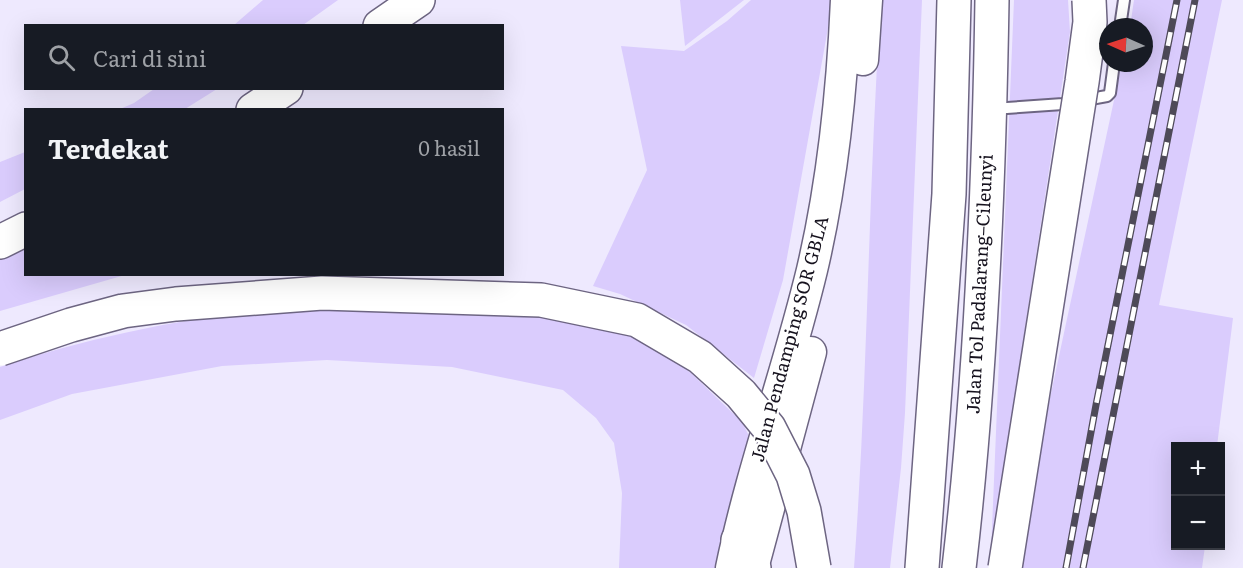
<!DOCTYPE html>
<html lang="id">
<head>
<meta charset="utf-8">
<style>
  body { margin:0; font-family:Literata,serif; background:#20242c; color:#f1f3f6 }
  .controls { position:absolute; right:18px; bottom:18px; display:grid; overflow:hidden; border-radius:0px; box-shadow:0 6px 24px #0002 }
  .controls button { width:54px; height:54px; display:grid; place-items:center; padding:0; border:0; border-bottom:2px solid #363941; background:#171b24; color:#f1f3f6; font:30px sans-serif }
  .compass { position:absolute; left:1099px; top:18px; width:54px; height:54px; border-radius:50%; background:#171b24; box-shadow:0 6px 24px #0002; rotate:273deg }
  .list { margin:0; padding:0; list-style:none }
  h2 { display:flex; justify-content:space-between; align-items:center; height:78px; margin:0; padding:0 24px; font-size:26px }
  h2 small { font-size:20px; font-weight:400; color:#9ea1a6 }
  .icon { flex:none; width:33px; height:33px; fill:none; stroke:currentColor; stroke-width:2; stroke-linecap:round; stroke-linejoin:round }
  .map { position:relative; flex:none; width:1243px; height:568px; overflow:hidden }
  .search { position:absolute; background:#171b24; box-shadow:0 6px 24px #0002; left:24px; top:24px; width:480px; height:66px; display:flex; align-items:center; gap:15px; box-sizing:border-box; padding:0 21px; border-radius:0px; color:#9ea1a6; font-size:22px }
  .panel { position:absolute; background:#171b24; box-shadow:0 6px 24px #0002; left:24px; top:108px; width:480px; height:168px; border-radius:0px }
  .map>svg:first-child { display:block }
  .green { fill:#daccfd }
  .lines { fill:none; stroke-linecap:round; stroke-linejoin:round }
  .lane-casing { stroke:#6d6582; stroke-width:14 }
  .secondary-casing { stroke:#6d6582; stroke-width:33 }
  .highway-casing { stroke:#6d6582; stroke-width:36 }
  .lane { stroke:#fff; stroke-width:10 }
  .secondary { stroke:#fff; stroke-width:30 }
  .highway { stroke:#fff; stroke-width:33 }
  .rail-casing { stroke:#4e4a58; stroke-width:7 }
  .rail { stroke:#fff; stroke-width:4.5; stroke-dasharray:14; stroke-linecap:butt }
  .highway-bridge-casing { stroke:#6d6582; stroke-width:36; stroke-linecap:butt }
  .highway-bridge { stroke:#fff; stroke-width:33 }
  .labels { text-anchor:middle; stroke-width:4.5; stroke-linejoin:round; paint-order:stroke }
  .street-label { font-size:18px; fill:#16121e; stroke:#fff }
</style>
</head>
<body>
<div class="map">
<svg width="1243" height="568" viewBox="0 0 1243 568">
  <rect width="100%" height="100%" fill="#eee9fe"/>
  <path class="green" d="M263 0H338L303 25H234Z
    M680 0H744L685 46Z
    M751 0H833L783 280 754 378 686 325 620 294 593 286 647 170 621 46 684 51 727 21Z
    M881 0H922L905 413 901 468 890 568H854C868 379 868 189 881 0Z
    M1014 0H1068L1070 32 991 552Z
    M1134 0H1222L1159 305 1233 318 1217 446H1176V546H1205L1202 568H1021L1050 398 1122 63H1144V27H1130Z
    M154 89V88L217 89 185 109H120L134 103Z
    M25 152V189L0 202V162Z
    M25 246 26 274 125 275 0 311V259Z
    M297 306 515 312 571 319 647 341 691 373 742 422 752 442 715 568H619L622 493 614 443 596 418 563 390 452 367 327 360 222 366 72 394 0 420V367C96 335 196 316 297 306Z"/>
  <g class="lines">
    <g class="lane-casing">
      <path id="lane" d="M1120 27 1124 0
        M992 109 1063 104 1107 96 1110 93 1114 63"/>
    </g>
    <g class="secondary-casing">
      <path id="secondary" d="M863 60 867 0
        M731 568C752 467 788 370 812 270 833 181 842 91 846 0
        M753 568 811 352"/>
    </g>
    <g class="highway-casing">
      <path id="highway" d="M380 26 418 0
        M253 110 286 88
        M0 242 26 229
        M738 540 754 568
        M922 568 949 194 954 0
        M959 568C981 380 989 189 992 0"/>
    </g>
    <use href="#lane" class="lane"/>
    <use href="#secondary" class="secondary"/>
    <use href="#highway" class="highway"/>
    <g class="rail-casing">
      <path id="rail" d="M1066 568 1096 405 1177 0
        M1083 568 1195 0"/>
    </g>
    <use href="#rail" class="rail"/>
    <g class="highway-bridge-casing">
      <path id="highway-bridge" d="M0 349 71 325 123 311 176 304 322 293 541 300 637 320 700 357 741 394 769 428 793 475 804 511 814 568
        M1005 568 1082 82 1090 22 1089 0"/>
    </g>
    <use href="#highway-bridge" class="highway-bridge"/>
  </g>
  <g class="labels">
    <g class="street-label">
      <text transform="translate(980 284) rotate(-87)" y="6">Jalan Tol Padalarang–Cileunyi</text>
      <text transform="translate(790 339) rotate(-75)" y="6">Jalan Pendamping SOR GBLA</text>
    </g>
  </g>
</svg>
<div class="controls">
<button>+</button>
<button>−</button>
</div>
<svg class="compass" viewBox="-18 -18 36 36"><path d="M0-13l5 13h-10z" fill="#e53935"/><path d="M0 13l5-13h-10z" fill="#9ea1a6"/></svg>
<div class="search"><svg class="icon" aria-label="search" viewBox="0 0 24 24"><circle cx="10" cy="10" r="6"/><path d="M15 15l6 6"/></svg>Cari di sini</div>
<section class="panel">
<h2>Terdekat<small>0 hasil</small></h2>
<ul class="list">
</ul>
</section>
</div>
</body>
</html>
